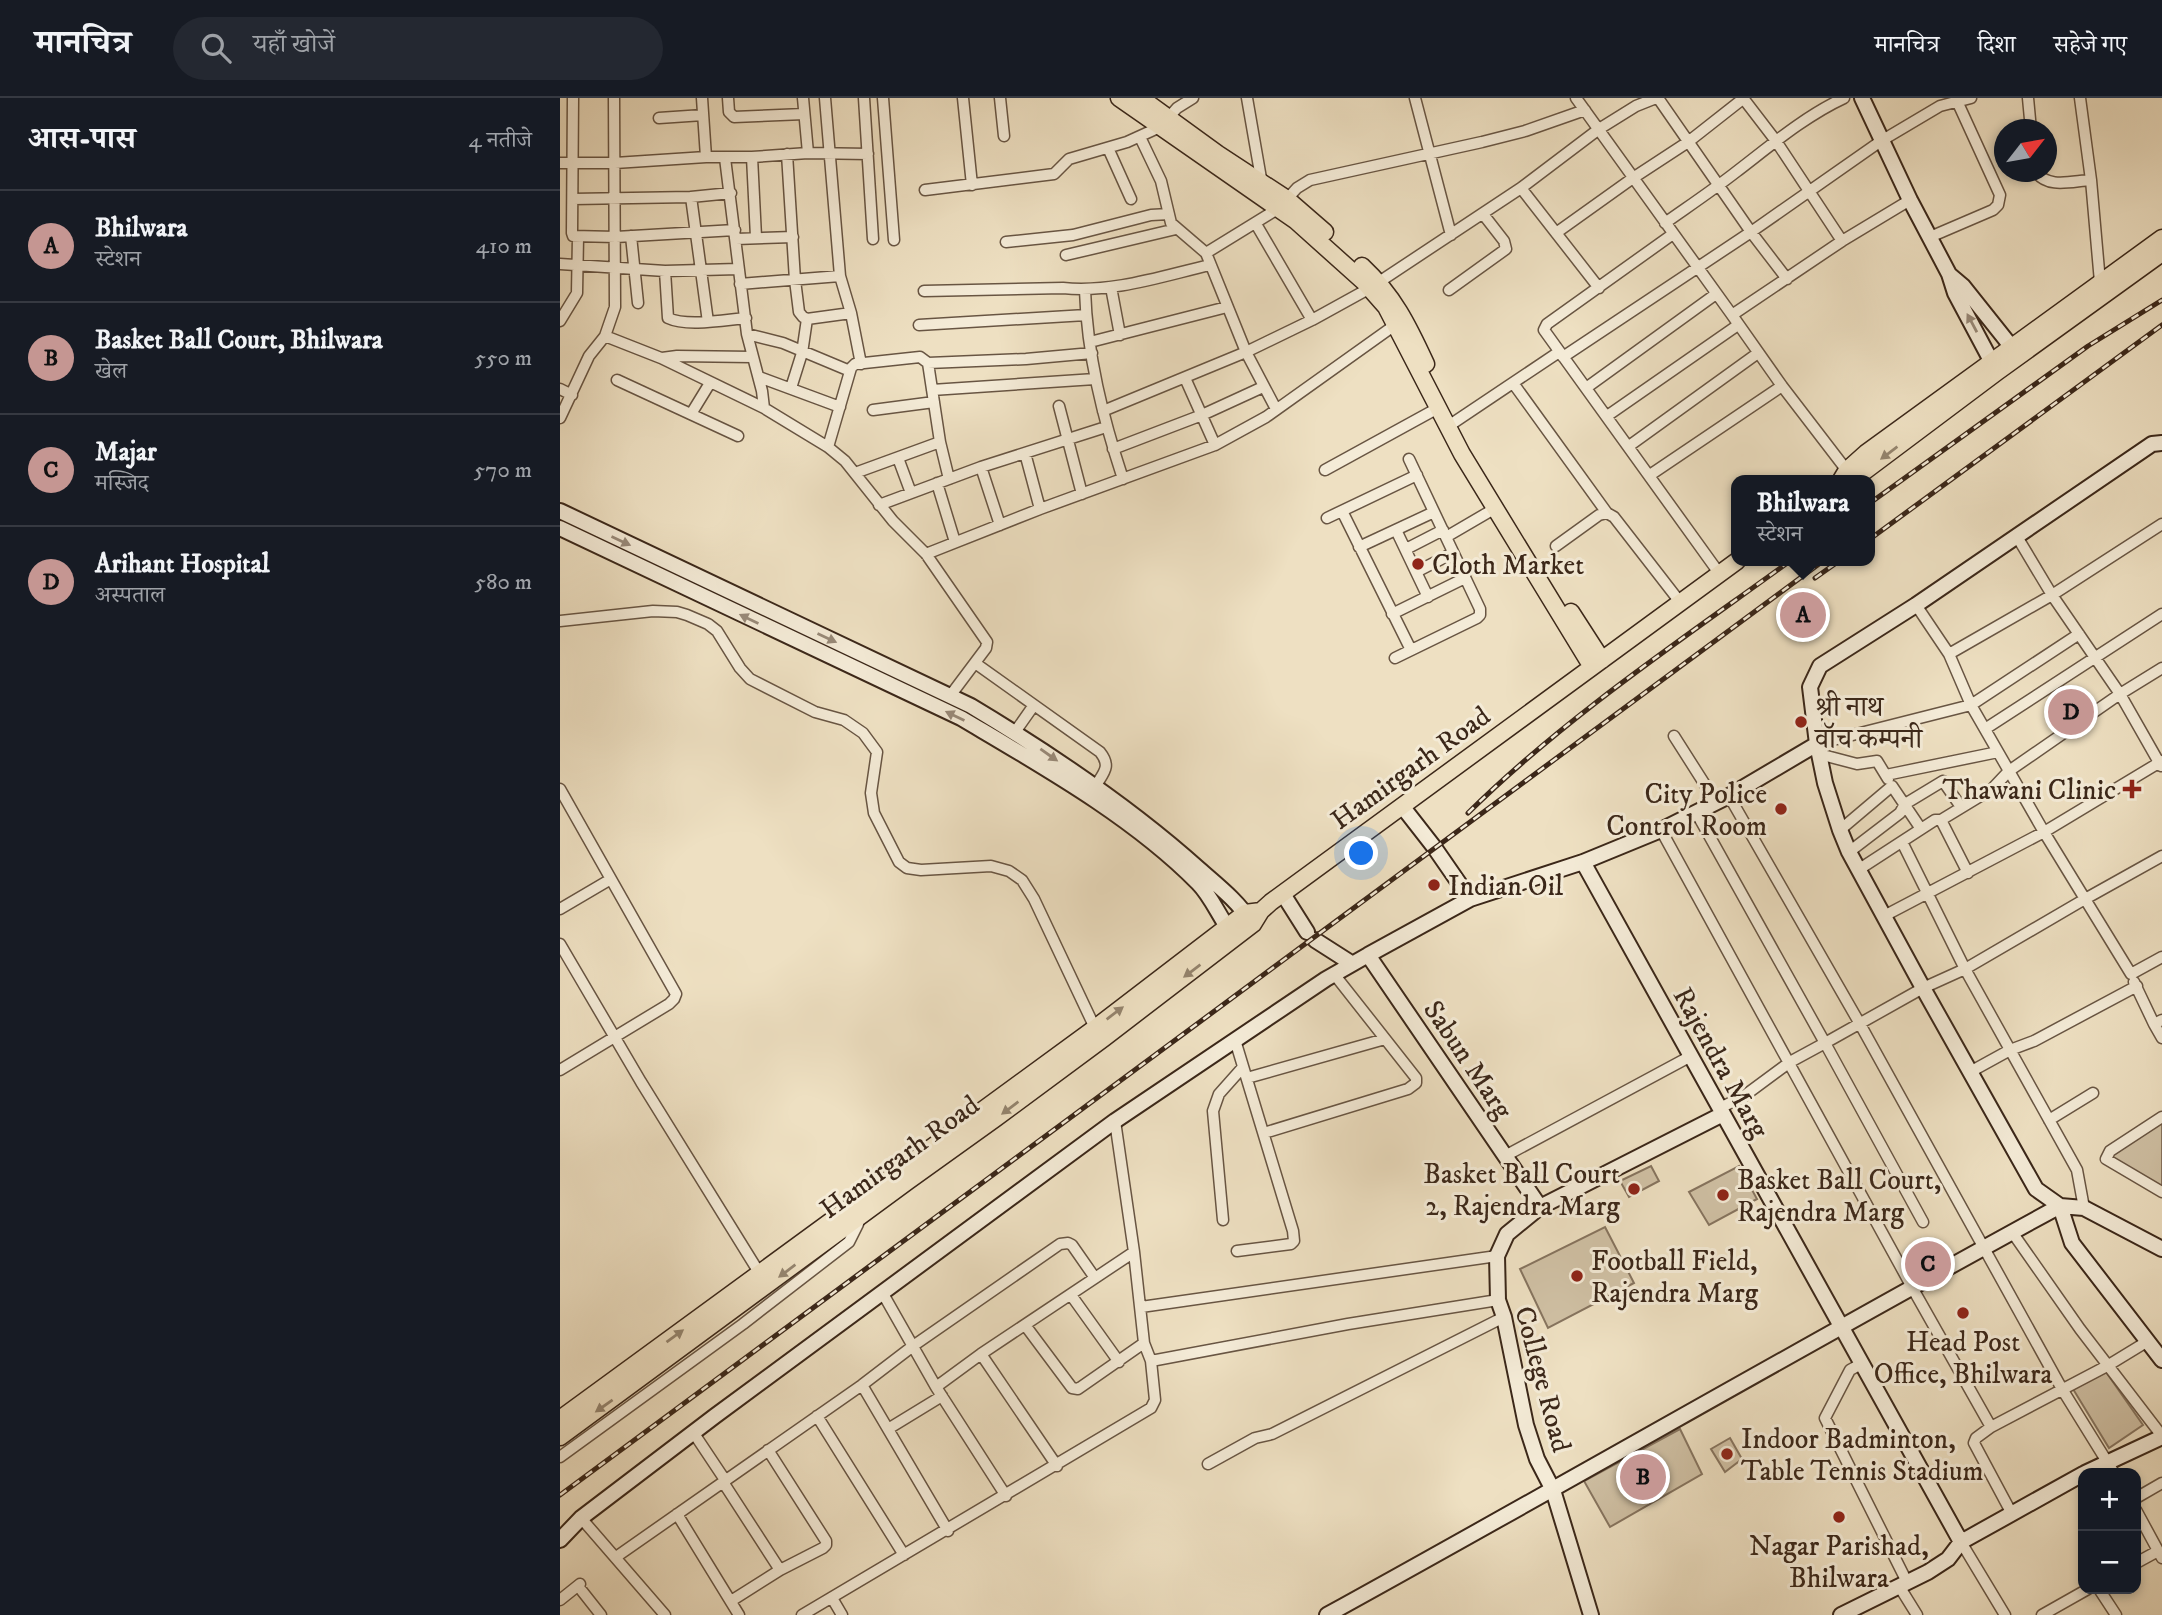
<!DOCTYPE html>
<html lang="hi">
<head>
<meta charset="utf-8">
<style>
  body { margin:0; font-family:"IM FELL DW Pica","Noto Serif Devanagari",serif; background:#242831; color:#f1f3f6 }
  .controls { position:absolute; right:21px; bottom:21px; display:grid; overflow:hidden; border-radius:14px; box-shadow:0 4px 10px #0003 }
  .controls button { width:63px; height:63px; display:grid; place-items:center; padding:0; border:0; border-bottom:2px solid #363941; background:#171b24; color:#f1f3f6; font:35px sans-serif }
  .compass { position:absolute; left:1434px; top:21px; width:63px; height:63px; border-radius:50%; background:#171b24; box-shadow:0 4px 10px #0003; rotate:59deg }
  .you { position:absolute; left:802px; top:756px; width:24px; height:24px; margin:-18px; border:5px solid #fff; border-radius:50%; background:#1a73e8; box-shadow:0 0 0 10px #1a73e833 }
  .badge { display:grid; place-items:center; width:46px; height:46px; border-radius:50%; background:#c59692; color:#111; font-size:23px; font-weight:700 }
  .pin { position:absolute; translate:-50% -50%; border:4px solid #fff; box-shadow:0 2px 7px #0006 }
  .popup { position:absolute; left:1171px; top:377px; width:144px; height:91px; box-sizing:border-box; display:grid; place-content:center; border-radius:14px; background:#171b24; filter:drop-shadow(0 2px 5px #0005); font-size:23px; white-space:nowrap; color:#9ea1a6 }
  .popup b { font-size:26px; color:#f1f3f6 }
  .popup::after { content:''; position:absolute; left:50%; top:100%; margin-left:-14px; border:14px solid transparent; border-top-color:#171b24 }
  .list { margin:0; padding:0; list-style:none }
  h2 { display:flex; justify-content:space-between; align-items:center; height:91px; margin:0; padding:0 28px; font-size:30px }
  h2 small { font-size:23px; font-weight:400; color:#9ea1a6 }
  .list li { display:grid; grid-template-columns:46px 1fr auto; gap:21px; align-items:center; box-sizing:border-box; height:112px; padding:0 28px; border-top:2px solid #363941 }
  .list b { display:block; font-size:26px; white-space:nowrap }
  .list p { margin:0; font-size:23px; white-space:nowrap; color:#9ea1a6 }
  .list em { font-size:23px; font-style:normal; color:#9ea1a6 }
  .icon { flex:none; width:38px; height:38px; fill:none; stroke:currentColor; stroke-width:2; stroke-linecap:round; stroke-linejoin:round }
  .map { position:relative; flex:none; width:1602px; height:1517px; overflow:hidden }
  header { display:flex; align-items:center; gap:42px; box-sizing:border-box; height:98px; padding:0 35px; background:#171b24; border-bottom:2px solid #363941 }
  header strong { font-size:33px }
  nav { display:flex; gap:38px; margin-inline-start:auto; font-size:24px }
  .search { width:490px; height:63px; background:#242831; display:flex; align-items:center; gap:18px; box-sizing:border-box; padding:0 24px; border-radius:38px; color:#9ea1a6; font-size:26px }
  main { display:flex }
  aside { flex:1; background:#171b24 }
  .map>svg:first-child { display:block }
  .green { fill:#d0c1a5; stroke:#86745f; stroke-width:2 }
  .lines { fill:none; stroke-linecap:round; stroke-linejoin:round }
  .street-casing { stroke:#685543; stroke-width:13 }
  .secondary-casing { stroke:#3b2719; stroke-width:18 }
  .primary-casing { stroke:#3b2719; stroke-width:19 }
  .street { stroke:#f4ebd7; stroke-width:10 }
  .secondary { stroke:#f4ebd7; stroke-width:14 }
  .primary { stroke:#eee0c2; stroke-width:16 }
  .rail-casing { stroke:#3b2719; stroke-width:5 }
  .rail { stroke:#f4ebd7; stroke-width:2.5; stroke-dasharray:8; stroke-linecap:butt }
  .oneway { fill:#988978 }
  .oneway2 { fill:#94846e }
  .poi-dot { fill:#8f2418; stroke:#f4ebd7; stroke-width:2.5 }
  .labels { text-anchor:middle; stroke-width:6; stroke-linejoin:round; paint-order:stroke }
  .poi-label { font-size:28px; fill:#3b2719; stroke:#f4ebd7; text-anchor:start }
  .street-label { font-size:28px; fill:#3b2719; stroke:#f4ebd7 }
</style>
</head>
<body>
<header>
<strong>मानचित्र</strong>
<div class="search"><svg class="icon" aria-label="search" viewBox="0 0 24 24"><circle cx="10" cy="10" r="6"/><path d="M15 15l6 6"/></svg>यहाँ खोजें</div>
<nav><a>मानचित्र</a><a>दिशा</a><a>सहेजे गए</a></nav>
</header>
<main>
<aside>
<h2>आस-पास<small>4 नतीजे</small></h2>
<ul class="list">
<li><span class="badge">A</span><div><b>Bhilwara</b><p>स्टेशन</p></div><em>410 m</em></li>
<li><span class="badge">B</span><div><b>Basket Ball Court, Bhilwara</b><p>खेल</p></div><em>550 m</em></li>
<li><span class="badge">C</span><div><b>Majar</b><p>मस्जिद</p></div><em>570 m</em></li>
<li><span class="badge">D</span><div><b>Arihant Hospital</b><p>अस्पताल</p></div><em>580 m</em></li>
</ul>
</aside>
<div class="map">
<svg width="1602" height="1517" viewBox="0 0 1602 1517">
  <rect width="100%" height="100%" fill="#eee0c2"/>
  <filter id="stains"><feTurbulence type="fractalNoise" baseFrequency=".00286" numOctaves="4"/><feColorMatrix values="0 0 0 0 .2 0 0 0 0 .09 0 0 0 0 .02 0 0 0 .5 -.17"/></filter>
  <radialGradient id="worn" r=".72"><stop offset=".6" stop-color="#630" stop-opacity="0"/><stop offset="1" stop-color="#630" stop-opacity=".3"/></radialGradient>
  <path class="green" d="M1602 1024V1089L1549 1060Z
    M1091 1068 1099 1083 1069 1099 1060 1083Z
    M1179 1068 1197 1101 1149 1127 1129 1094Z
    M1045 1129 1074 1185 988 1230 960 1171Z
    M1546 1274 1583 1327 1549 1350 1513 1291Z
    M1120 1331 1142 1376 1050 1429 1024 1383Z
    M1170 1340 1182 1361 1165 1374 1151 1351Z"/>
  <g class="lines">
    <g class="street-casing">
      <path id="street" d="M13 0 12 135 13 138 56 139 175 132
        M142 0 146 59
        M168 0 169 14 174 19 244 16
        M243 0 248 55
        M265 0 280 178 291 215 301 266
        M304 0 313 141
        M323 0 334 142
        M403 0 412 87
        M440 0 444 38
        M687 0 702 86
        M855 0 891 137
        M1016 0 1172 217
        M1098 0 1191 134 1227 181
        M1183 0 1216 43 1282 143 1350 102
        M1468 0 1471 32
        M1520 0 1531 82 1540 184
        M99 20 143 17
        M580 39 601 83 611 125 646 155 686 254 716 311
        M548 50 571 101
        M227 56 235 182 239 214 243 219 247 221 291 215
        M192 59 196 139
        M165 60 187 236 202 293 204 310
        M0 65H55L146 59H192L248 55 308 56
        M1476 74C1488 91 1512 83 1531 82
        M961 90 1039 190
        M365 92 494 76 509 61 567 44 600 29 617 10 633 0
        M131 99 148 224
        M13 101 131 99 171 95
        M1105 125C1129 108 1153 92 1176 74 1210 48 1245 18 1284 0
        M696 126 752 222
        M996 135 1073 80 1128 44 1184 0
        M1113 136 987 226 984 232 1159 475
        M71 138 78 205
        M1370 139 1433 112 1438 107 1440 97 1397 3
        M176 141 233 139
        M1282 143 1172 217 1222 288 1288 374
        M446 144 513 137 591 117 609 116
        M646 155 719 110 737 90 750 82 922 44 965 33 1025 12
        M506 157 616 131
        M0 166 105 173 178 171
        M105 173 108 220C127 229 164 222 186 220
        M180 186 280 178
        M551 189 560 237
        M525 192C527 257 543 320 563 381
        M889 192 946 151 944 143 923 116
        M364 193 503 190C553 195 602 178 650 167
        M0 223 17 195 18 139
        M359 227 526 217
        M187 236 223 245 290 273
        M45 238 101 260 204 310 268 349 285 363 333 423 366 456 427 544 426 550 390 598
        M530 244 667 209
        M1003 259 1191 134 1321 43 1380 8 1411 0
        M102 260 117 258 192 259
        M368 265 466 261 532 255
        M199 279 280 309
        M625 280 655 347
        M57 282 178 338
        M953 285 1047 415
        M231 290 242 255 247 221
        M1026 290 1156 196
        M0 291 12 297
        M372 292 535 281
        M499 308 522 396
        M313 312 374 304
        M543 313 686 254 752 222 810 190 961 90 1039 31 1076 8 1096 0
        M131 316 150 285
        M1047 318 1178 227
        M0 320 29 258 45 238 55 209 54 0
        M893 325 999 254
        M1069 348 1198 255
        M268 349 291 270 295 266 360 259 368 265 380 344 389 381
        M553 351 642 317 703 289
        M465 355 480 411
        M338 360 351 395
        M421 369 440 427
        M765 372 878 310
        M295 375 380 344
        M1090 377 1222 288
        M377 385 395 444
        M319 407 421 369 546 329
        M782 413 851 552
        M767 420 857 377
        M836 432 868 499
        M1456 437 1492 497 1560 596 1601 668
        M886 439 934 411
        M996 448 1039 417 1047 415 1054 419 1120 504
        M799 449 874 414
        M846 451 883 432
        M366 456 480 411 655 347 706 319 835 227
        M856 474 893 455
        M1356 507 1389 556
        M832 516 905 480
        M0 523 93 513 117 514 127 517 148 526 157 533 180 570 190 581 255 614 284 622 303 635 317 654 311 695 314 715 339 764 347 770 361 772 431 768 449 773 462 782 474 801 535 930
        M835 560 917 520 920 517V511L849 361
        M415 565 540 654C552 669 543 675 535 689
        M1602 570 1560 596 1449 673 1484 734 1602 663
        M1425 631 1602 516
        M455 634 474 607
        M1114 638 1156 704
        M1257 646 1411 607 1519 536
        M1259 656 1297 666 1317 663 1328 681
        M1326 677 1438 654
        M0 691 116 896 114 901 109 906 0 972
        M1169 698 1300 926 1502 1291 1554 1375
        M1136 714 1265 945 1230 964 1184 998 1160 1010
        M1101 732 1353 1191 1431 1329 1547 1268 1588 1243
        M1280 732 1332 688 1361 731
        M1342 744 1405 871 1517 1072 1524 1110
        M1289 754 1340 715 1345 706 1383 683 1401 709
        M1602 758 1525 801 1571 876 1602 859
        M1298 772 1375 722H1381
        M1408 775 1381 722 1432 691 1449 673 1411 607 1389 556 1492 497 1602 426
        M0 811 51 781
        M1324 818 1484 734 1525 801 1405 871 1363 890 1265 945 1363 1124
        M0 846 81 984 200 1176
        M1574 884 1594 926 1602 922
        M1594 926 1602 940
        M675 942 733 1133 734 1143 731 1146 677 1153
        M1410 974 1450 952 1474 943 1577 888
        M687 980 825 941
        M1602 1019 1550 1053 1546 1061 1602 1094
        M1489 1022 1533 995
        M704 1035 848 991 856 985V980L774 876
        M945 1058 1131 958
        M663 1122 653 1013 659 996 683 969
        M1452 1134 1520 1231 1602 1338
        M322 1194 376 1289 421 1256 574 1154
        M511 1197 559 1264
        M581 1209 937 1158
        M465 1227 512 1290 518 1291 584 1245
        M421 1256 497 1368
        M591 1263 788 1226 938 1202
        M1301 1266 1290 1272 1265 1320 1347 1484
        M302 1287 388 1433
        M376 1289 446 1398
        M257 1318 344 1457
        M1431 1329 1416 1340 1414 1345 1452 1416
        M328 1331 382 1298
        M133 1334 165 1382
        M208 1352 266 1443V1447L263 1450 220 1472
        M0 1359 183 1226 289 1144 298 1126 296 1119
        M648 1366 695 1340 712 1336 944 1219
        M163 1384 220 1472 171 1503
        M1576 1400 1602 1385
        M1576 1412 1602 1460
        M117 1416 179 1517
        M21 1420 105 1517
        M1401 1444 1445 1517
        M56 1459 302 1287 353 1248 500 1146 508 1145 512 1147 535 1180
        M1576 1465 1598 1453
        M1339 1488 1357 1517
        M1539 1491 1556 1517
        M22 1493 41 1517
        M272 1500 282 1517
        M0 1502 20 1486
        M242 1517 591 1310 595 1302 591 1263 584 1245 574 1154 555 1023
        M1482 1517 1528 1491"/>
    </g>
    <g class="secondary-casing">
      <path id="secondary" d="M1302 0 1350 102 1389 176 1395 195 1436 272
        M1390 177 1403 188 1458 257
        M1602 345 1592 346 1356 507 1260 568 1250 589 1257 646 1265 685 1280 732 1289 754 1363 890 1476 1091 1500 1108 1524 1110 1602 1151
        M0 413 411 608C491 656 570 709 639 771 657 787 678 803 691 824
        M0 430 401 620C482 668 573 719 638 785 653 800 660 822 674 838
        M842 708 874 749 910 801
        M1023 764 1401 1444
        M723 796 747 834
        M755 842 791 865
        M808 857 910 801 1023 764 1101 732 1169 698 1257 646
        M1500 1108 1512 1145 1602 1262
        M1525 1375 1602 1339
        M0 1442 21 1420 155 1318 555 1023 766 881 808 857 980 1109
        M767 1517C1012 1382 1254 1242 1500 1108
        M1031 1517 993 1392 977 1361 966 1327 944 1219 938 1202 937 1158 947 1136 980 1109 1163 1016
        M1281 1517 1368 1474 1388 1461 1401 1444 1523 1376"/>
    </g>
    <g class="primary-casing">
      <path id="primary" d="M559 0 736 123 804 184 826 209 902 356 1032 569
        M581 0 658 56 727 101 765 134
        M802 168C834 198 848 227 866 266
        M1281 382 1287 372 1306 355 1602 140
        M1293 382 1437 274 1602 155
        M1011 514 1042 562
        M0 1321 535 930 685 815 701 813
        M0 1339 348 1083 436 1020 544 940 693 826 701 813 711 804 1177 463"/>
    </g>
    <use href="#street" class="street"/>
    <use href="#secondary" class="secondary"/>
    <use href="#primary" class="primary"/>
    <g class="rail-casing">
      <path id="rail" d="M1310 405 1528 248 1602 202
        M1310 441 1602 227
        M1255 480 1279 463
        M908 715C1004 620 1121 542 1230 463
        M0 1397 1263 463"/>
    </g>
    <use href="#rail" class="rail"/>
  </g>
  <defs><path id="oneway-solid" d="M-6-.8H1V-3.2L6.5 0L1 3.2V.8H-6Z" transform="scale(1.75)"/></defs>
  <g class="oneway">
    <use href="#oneway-solid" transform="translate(1412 225) rotate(-118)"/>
    <use href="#oneway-solid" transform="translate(61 443) rotate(25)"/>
    <use href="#oneway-solid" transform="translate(189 521) rotate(-154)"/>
    <use href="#oneway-solid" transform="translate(267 540) rotate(25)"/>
    <use href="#oneway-solid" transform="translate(395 618) rotate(-154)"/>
    <use href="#oneway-solid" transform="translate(489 657) rotate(35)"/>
  </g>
  <g class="oneway2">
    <use href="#oneway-solid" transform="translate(1329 355) rotate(143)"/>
    <use href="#oneway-solid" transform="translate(632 873) rotate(143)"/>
    <use href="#oneway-solid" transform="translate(555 915) rotate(-37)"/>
    <use href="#oneway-solid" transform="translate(450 1010) rotate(143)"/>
    <use href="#oneway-solid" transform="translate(227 1173) rotate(143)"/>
    <use href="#oneway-solid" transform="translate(115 1238) rotate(-36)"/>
    <use href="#oneway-solid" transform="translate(44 1308) rotate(145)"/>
  </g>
  <g class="poi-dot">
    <circle cx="858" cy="466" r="7"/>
    <circle cx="1241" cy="624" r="7"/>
    <path d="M1568.5 680.5h7v7h7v7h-7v7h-7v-7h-7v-7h7z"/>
    <circle cx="1221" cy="711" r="7"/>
    <circle cx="874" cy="787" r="7"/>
    <circle cx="1074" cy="1091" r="7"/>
    <circle cx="1163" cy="1097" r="7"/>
    <circle cx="1017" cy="1178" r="7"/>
    <circle cx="1403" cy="1215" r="7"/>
    <circle cx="1167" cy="1356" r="7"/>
    <circle cx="1279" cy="1419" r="7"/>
  </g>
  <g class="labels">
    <g class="poi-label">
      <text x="872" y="476">Cloth Market</text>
      <text x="1255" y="618">श्री नाथ<tspan x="1255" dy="32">वॉच कम्पनी</tspan></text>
      <text x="1556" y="701" text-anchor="end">Thawani Clinic</text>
      <text x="1207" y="705" text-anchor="end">City Police<tspan x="1207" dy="32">Control Room</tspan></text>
      <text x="888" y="797">Indian Oil</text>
      <text x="1060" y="1085" text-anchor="end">Basket Ball Court<tspan x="1060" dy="32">2, Rajendra Marg</tspan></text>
      <text x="1177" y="1091">Basket Ball Court,<tspan x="1177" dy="32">Rajendra Marg</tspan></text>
      <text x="1031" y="1172">Football Field,<tspan x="1031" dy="32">Rajendra Marg</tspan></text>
      <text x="1403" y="1253" text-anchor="middle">Head Post<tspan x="1403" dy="32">Office, Bhilwara</tspan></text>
      <text x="1181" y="1350">Indoor Badminton,<tspan x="1181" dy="32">Table Tennis Stadium</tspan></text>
      <text x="1279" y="1457" text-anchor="middle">Nagar Parishad,<tspan x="1279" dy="32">Bhilwara</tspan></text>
    </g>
    <g class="street-label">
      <text transform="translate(850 669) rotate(-36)" y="10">Hamirgarh Road</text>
      <text transform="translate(909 961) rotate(56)" y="10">Sabun Marg</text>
      <text transform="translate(1162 964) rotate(61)" y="10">Rajendra Marg</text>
      <text transform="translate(339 1058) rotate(-36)" y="10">Hamirgarh Road</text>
      <text transform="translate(984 1281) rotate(75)" y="10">College Road</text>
    </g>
  </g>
  <rect width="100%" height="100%" filter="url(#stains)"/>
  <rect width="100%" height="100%" fill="url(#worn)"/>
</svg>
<div class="controls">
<button>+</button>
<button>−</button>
</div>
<svg class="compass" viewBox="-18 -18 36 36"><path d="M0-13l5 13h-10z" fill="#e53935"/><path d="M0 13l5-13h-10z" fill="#9ea1a6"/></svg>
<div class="you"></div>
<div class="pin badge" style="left:1243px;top:517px">A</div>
<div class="popup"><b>Bhilwara</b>स्टेशन</div>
<div class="pin badge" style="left:1083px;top:1379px">B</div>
<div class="pin badge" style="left:1368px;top:1166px">C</div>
<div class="pin badge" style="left:1511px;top:614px">D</div>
</div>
</main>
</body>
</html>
